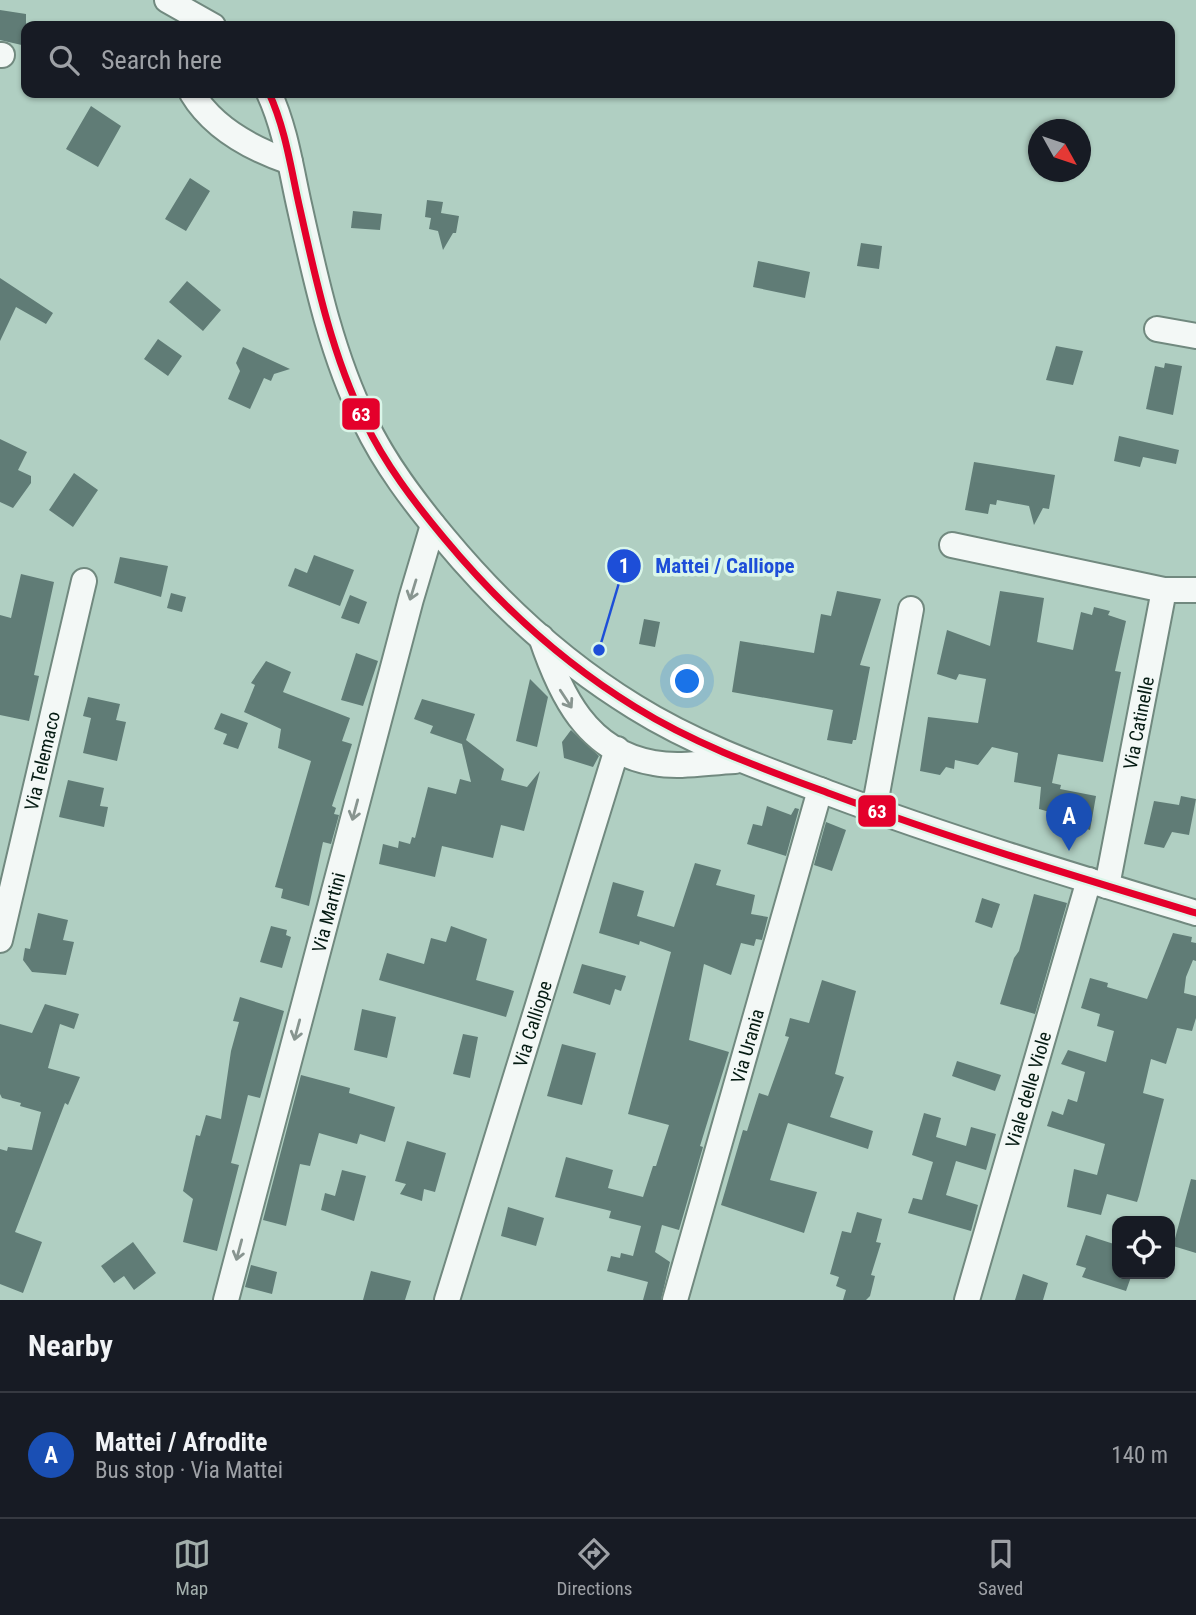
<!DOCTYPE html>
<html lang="en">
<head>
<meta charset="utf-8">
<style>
  body { margin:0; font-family:"Roboto Condensed",sans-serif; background:#20242c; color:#f1f3f6 }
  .controls { position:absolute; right:21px; bottom:21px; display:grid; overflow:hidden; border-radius:14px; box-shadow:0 2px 5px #0004 }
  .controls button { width:63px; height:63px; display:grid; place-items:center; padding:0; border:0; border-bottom:2px solid #363941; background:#171b24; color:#f1f3f6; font:35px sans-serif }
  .compass { position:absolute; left:1028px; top:119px; width:63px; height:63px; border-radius:50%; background:#171b24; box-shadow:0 2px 5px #0004; rotate:130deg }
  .you { position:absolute; left:688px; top:682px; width:24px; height:24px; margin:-18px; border:5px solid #fff; border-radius:50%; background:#1a73e8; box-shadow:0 0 0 10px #1a73e833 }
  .badge { display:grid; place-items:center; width:46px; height:46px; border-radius:50%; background:#a2aeab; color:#fff; font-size:23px; font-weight:700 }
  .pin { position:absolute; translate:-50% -58px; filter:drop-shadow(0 2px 4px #0008) }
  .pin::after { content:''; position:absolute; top:37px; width:24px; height:21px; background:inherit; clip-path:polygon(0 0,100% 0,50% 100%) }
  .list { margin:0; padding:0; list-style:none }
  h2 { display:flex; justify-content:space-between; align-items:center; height:91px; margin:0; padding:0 28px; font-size:30px }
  h2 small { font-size:23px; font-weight:400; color:#9ea1a6 }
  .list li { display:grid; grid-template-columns:46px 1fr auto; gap:21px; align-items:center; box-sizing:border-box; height:126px; padding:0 28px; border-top:2px solid #363941 }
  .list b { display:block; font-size:26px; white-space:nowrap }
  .list p { margin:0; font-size:23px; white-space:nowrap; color:#9ea1a6 }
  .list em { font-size:23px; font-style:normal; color:#9ea1a6 }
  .icon { flex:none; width:38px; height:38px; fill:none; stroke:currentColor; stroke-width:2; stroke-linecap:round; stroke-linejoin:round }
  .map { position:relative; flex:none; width:1196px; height:1300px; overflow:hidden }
  .search { position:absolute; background:#171b24; box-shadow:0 2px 5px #0004; left:21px; right:21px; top:21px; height:77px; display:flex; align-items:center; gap:18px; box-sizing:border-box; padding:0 24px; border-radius:14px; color:#9ea1a6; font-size:26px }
  .sheet { height:217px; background:#171b24 }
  nav { display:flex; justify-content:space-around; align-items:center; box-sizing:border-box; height:98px; border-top:2px solid #363941; background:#171b24; font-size:19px; color:#9ea1a6 }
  nav a { display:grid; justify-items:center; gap:4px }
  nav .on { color:#a2aeab }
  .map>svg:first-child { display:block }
  .building { fill:#607c76 }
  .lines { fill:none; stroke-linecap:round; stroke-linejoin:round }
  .minor-casing { stroke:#71897f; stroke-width:28 }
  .minor { stroke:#f3f8f6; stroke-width:24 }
  .bus-1-casing { stroke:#daf6e9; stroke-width:12 }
  .bus-1 { stroke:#e4002b; stroke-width:7 }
  .oneway { stroke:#889590 }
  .labels { text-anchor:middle; stroke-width:7; stroke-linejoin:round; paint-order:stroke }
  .street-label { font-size:19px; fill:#051b13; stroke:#daf6e9 }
  .leader { fill:none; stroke:#1d4ed8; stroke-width:2.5 }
  .callout-dot { fill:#1d4ed8; stroke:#daf6e9; stroke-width:2.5 }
  .mark-label { font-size:21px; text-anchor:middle; font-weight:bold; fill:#fff }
  .callout-label { font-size:21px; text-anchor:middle; font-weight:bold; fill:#1d4ed8; stroke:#daf6e9; stroke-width:7; stroke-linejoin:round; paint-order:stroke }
  .line-badge { stroke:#daf6e9; stroke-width:2.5 }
  .badge-label { font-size:19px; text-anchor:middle; font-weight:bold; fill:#fff }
</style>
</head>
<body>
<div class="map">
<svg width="1196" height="1300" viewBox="0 0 1196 1300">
  <rect width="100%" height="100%" fill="#b0cfc2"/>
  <path class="building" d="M0 10 26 14V46L0 40Z
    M91 106 121 126 98 167 66 149Z
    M190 178 210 191 186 231 165 219Z
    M427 200 443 202 441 213 459 216 456 233H453L443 250 438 231 429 229 431 218 425 217Z
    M353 211 382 214 380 230 351 228Z
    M861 243 882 246 879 269 857 266Z
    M758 261 810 272 805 298 753 287Z
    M0 278 53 313 46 324 16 307 0 341Z
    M187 281 221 310 203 331 169 302Z
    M158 339 182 356 168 376 144 359Z
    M1056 346 1083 351 1073 385 1046 380Z
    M243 347 290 369 274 374 271 381 264 378 250 409 228 399 240 371 236 363Z
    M1165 363 1182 366 1173 415 1146 409 1155 366 1164 368Z
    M1119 436 1179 450 1176 464 1143 457 1140 467 1114 461Z
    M0 439 27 452 18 470 31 476V483L13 508 0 502Z
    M974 462 1055 475 1049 509 1043 508 1034 525 1029 506 997 500 996 505 990 504 988 514 965 510Z
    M74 473 98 490 73 527 49 510Z
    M314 555 354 570 340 606 288 586 295 568 307 573Z
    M120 557 168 566 161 597 114 583Z
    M21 574 54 582 34 675 39 676 29 721 0 715V615L11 618Z
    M837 591 881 599 860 665 870 667 856 740H853L852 744 827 740 833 710 732 692 740 641 814 653 821 614 831 616Z
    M1000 591 1044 598 1037 642 1073 650 1081 612 1092 615 1094 607 1110 611 1108 615 1126 621 1115 671 1121 672 1103 762 1058 754 1052 783 1061 785 1060 789 1096 796 1090 830 1055 819 1057 814 1039 809 1041 787 1014 782 1018 753 992 747 978 765 955 760 954 769 946 767 940 775 920 771 928 717 978 723 986 679 959 674 956 680 937 674 947 630 990 646Z
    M171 593 186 597 182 612 167 608Z
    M350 595 367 602 359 624 341 618Z
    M644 619 660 622 655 647 639 644Z
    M356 653 378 661 363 706 341 700Z
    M266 661 291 672 283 692 350 718 342 741 352 744 332 806 336 808 334 814 339 815 331 844 323 842 309 906 281 898 283 889 275 887 311 761 278 748 281 729 244 712 255 685 251 683Z
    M530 679 548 697 537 747 516 741Z
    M88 697 120 704 116 720 126 722 117 761 83 753 91 718 83 716Z
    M422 699 475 714 466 740 504 769 501 780 527 787 540 771 524 831 501 825 493 858 442 846 435 877 379 864 383 844 398 848 399 841 410 844 412 837 415 838 428 787 456 794 460 779 471 782 462 744 430 733 433 726 414 719Z
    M221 713 248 723 238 749 223 744 227 734 214 729Z
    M571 730 599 756 593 767 564 758 562 742Z
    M68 780 104 788 100 806 108 807 104 827 59 817Z
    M1181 796 1196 799 1189 835 1172 832 1164 848 1144 844 1154 801 1179 805Z
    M767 806 791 815 795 808 799 809 786 856 747 844 753 824 762 826Z
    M826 822 846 830 832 871 814 865Z
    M695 863 721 870 716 885 755 895 751 914 768 917 762 940 756 939 754 946 741 943 731 975 704 964 689 1040 729 1052 700 1146 703 1147 679 1230 662 1225 655 1252 670 1262 661 1300H643L648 1282 607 1271 611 1256 620 1258 621 1253 633 1256 641 1226 609 1218 611 1211 555 1197 566 1157 613 1170 608 1188 643 1197 653 1166H656L669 1125 628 1114 671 952 640 941 639 945 599 933 613 882 644 891 637 916 674 927Z
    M1034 894 1067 903 1035 1014 1000 1004 1014 958 1019 951Z
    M982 898 1000 904 992 928 975 922Z
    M38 913 68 920 63 940 74 942 66 975 32 972 23 960 25 948 30 949Z
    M271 926 287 930 286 935 291 937 282 968 260 962Z
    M451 926 487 939 476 980 514 991 506 1017 379 980 387 953 424 964 431 938 446 942Z
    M1173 933 1192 937 1191 942 1196 943V961L1193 960 1186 977 1184 993 1196 996V1018L1192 1031 1177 1028 1166 1064 1151 1059 1143 1093 1164 1099 1139 1196 1137 1202 1107 1194 1101 1215 1067 1207 1074 1169 1097 1175 1105 1144 1047 1126 1052 1111 1063 1115 1068 1099 1077 1102 1085 1072 1061 1064 1068 1050 1106 1062 1114 1031 1097 1026 1100 1014 1081 1008 1090 978 1108 983 1107 987 1147 999Z
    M582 964 626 976 621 991 615 989 610 1005 573 993Z
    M822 980 856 991 835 1074 844 1077 830 1117 873 1131 868 1149 788 1123 770 1180 817 1192 804 1233 721 1205 743 1130 747 1131 759 1093 768 1096 789 1037 785 1036 790 1018 809 1023Z
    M240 997 284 1011 260 1098 248 1095 231 1163 239 1165 217 1251 183 1242 193 1199 183 1191 196 1135 200 1136 206 1115 221 1119 231 1051 239 1022 233 1021Z
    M45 1004 79 1014 74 1029 60 1024 48 1068 80 1077 68 1105 65 1103 15 1232 42 1242 23 1293 0 1284V1149L7 1151 8 1147 32 1150 41 1112 20 1106 21 1103 2 1098 0 1094V1024L32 1033Z
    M362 1009 396 1017 387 1058 354 1050Z
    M463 1034 478 1037 470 1078 453 1074Z
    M562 1044 596 1053 582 1105 547 1096Z
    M957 1061 1001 1075 995 1091 952 1076Z
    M301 1075 350 1088 349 1093 395 1107 385 1142 360 1134 357 1144 319 1133 310 1166 300 1164 286 1226 263 1220Z
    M924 1113 941 1118 936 1137 966 1146 971 1127 996 1134 986 1170 956 1161 946 1195 978 1205 971 1231 908 1213 913 1198 922 1200 933 1162 912 1155Z
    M407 1141 446 1153 435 1192 424 1189 422 1201 400 1194 406 1184 395 1181Z
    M342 1170 366 1176 354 1221 321 1210 325 1193 335 1196Z
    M1191 1179 1196 1180V1253L1173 1246Z
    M508 1207 544 1218 536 1246 501 1236Z
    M857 1212 882 1219 876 1242 881 1243 871 1275 875 1276 870 1296 866 1300H843L846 1290 836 1286 839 1277 830 1274 842 1231 851 1233Z
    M1086 1235 1117 1245V1274H1132L1126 1291 1082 1277 1086 1268 1076 1265Z
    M133 1242 156 1273 134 1290 124 1276 114 1283 101 1266Z
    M251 1265 277 1272 272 1294 245 1287Z
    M371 1271 411 1281 405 1300H363Z
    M1023 1274 1048 1283 1043 1300H1015Z"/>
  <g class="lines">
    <g class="minor-casing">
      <g id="minor">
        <path d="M167 0 213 26"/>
        <path d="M0 55H2"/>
        <path d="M192 93C213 128 252 149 290 162"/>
        <path d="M269 93C286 130 291 170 300 209 316 281 332 355 365 422 385 464 414 502 444 538 498 603 563 663 635 707 696 745 764 769 831 794 951 839 1074 876 1196 913"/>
        <path d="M1157 329 1196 336"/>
        <path d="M952 545 1164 590"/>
        <path d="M541 637C560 694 587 752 654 763 680 768 709 762 735 761"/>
        <path d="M874 810 911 609"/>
        <path id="s1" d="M1107 886 1164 590H1196"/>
        <path id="s2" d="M0 940 84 581"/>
        <path id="s3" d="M226 1300 411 599 433 525"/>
        <path id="s4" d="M447 1300 617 749"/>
        <path id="s5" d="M675 1300 820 790"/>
        <path id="s6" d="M967 1300 1089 880"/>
      </g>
    </g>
    <use href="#minor" class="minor"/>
    <g class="bus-1-casing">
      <path id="bus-1" d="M269 93C286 130 291 170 300 209 316 281 332 355 365 422 385 464 414 502 444 538 498 603 563 663 635 707 696 745 764 769 831 794 951 839 1074 876 1196 913"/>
    </g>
    <use href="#bus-1" class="bus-1"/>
  </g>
  <defs><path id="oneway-shaft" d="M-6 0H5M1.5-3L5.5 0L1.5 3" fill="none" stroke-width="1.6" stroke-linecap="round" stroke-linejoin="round" transform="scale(1.75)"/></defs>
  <g class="oneway">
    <use href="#oneway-shaft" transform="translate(413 590) rotate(107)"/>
    <use href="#oneway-shaft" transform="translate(566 699) rotate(57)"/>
    <use href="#oneway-shaft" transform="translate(355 810) rotate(105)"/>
    <use href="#oneway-shaft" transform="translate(297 1030) rotate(105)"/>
    <use href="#oneway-shaft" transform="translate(239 1250) rotate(105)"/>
  </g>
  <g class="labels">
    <g class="street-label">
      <text dy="7" stroke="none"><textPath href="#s1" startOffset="166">Via Catinelle</textPath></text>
      <text dy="7" stroke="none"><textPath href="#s2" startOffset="184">Via Telemaco</textPath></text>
      <text dy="7" stroke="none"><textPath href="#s3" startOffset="401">Via Martini</textPath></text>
      <text dy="7" stroke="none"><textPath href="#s4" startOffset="289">Via Calliope</textPath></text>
      <text dy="7" stroke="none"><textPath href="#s5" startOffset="264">Via Urania</textPath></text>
      <text dy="7" stroke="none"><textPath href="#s6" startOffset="219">Viale delle Viole</textPath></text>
    </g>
  </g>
  <path class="leader" d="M599 650L624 566"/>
  <g class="callout-dot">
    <circle cx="599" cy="650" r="7"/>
    <circle cx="624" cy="566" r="18"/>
  </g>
  <g class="mark-label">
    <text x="624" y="573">1</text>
  </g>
  <g class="callout-label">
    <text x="725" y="573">Mattei / Calliope</text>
  </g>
  <g class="line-badge">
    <rect x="341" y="397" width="40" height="34" rx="7" fill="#e4002b"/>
    <rect x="857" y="794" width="40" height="34" rx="7" fill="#e4002b"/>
  </g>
  <g class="badge-label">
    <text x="361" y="421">63</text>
    <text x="877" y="818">63</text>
  </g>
</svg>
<div class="controls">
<button><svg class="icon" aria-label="locate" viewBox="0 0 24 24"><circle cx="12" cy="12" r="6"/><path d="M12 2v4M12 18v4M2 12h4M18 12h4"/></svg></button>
</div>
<svg class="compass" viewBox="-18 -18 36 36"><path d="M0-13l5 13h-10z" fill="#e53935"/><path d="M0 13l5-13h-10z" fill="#9ea1a6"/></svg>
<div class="you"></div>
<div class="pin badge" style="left:1069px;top:851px;background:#1a4fb4">A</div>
<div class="search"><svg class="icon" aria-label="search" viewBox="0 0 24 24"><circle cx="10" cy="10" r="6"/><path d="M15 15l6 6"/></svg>Search here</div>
</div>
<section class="sheet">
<h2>Nearby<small></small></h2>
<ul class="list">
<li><span class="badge" style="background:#1a4fb4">A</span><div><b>Mattei / Afrodite</b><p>Bus stop · Via Mattei</p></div><em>140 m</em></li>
</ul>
</section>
<nav>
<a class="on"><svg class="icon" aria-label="map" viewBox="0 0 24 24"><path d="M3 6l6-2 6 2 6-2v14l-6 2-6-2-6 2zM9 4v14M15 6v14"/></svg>Map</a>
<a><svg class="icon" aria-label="directions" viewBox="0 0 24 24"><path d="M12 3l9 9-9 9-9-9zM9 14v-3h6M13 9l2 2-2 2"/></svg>Directions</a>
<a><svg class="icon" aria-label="saved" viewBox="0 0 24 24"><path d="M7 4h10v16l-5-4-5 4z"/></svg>Saved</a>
</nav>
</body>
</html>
